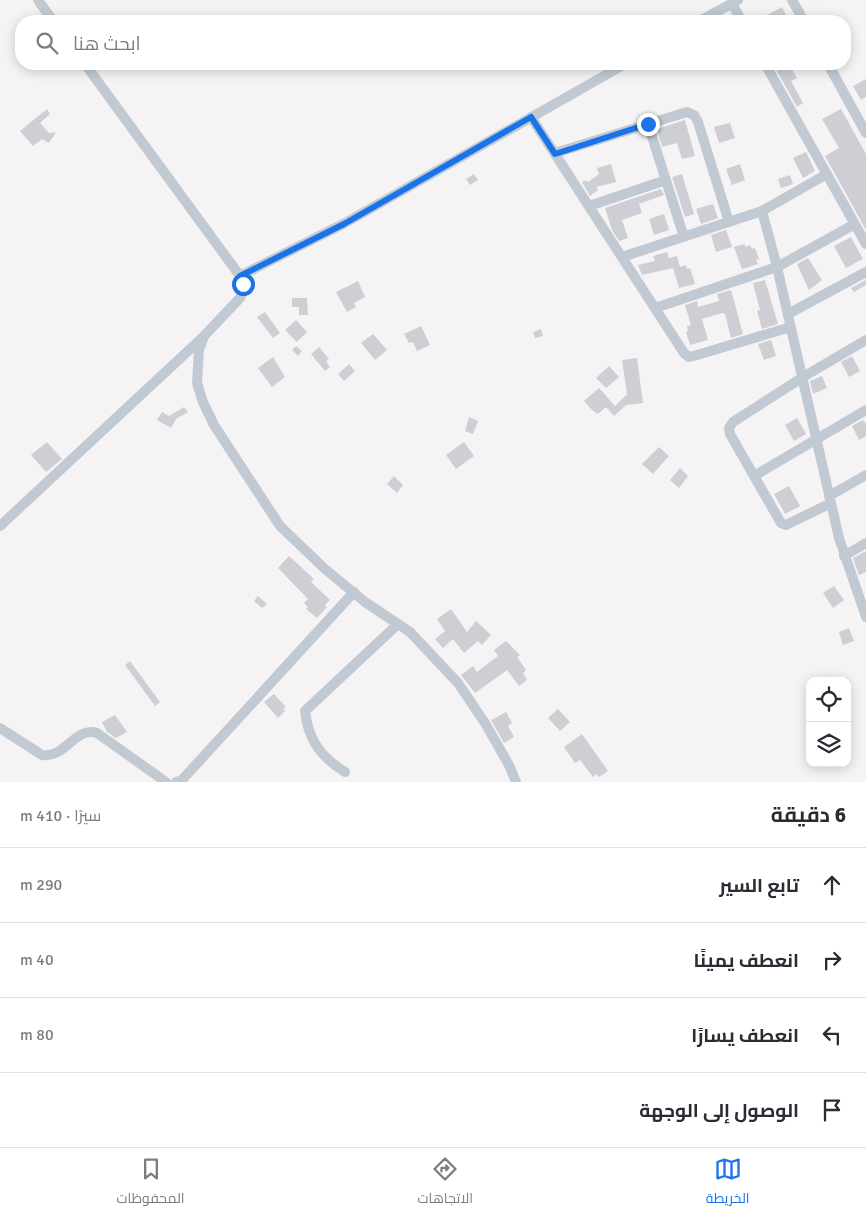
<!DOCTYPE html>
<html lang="ar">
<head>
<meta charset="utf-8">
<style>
  body { margin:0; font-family:Signika,Cairo,sans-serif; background:#f7f7f7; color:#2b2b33; direction:rtl }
  .controls { position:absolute; right:15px; bottom:15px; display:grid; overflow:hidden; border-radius:10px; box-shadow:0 2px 12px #0003 }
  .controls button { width:45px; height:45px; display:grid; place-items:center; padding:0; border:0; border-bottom:1px solid #e1e1e2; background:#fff; color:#2b2b33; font:25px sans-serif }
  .stop { position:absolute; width:15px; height:15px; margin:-11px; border:4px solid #1a73e8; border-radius:50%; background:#fff }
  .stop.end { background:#1a73e8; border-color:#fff; box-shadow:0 1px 5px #0008 }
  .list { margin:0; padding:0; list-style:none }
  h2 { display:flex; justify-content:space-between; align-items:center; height:65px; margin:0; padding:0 20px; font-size:21px }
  h2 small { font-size:16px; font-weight:400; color:#7c7c81 }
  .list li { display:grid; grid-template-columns:32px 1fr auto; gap:15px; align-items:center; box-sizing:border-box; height:75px; padding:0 20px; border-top:1px solid #e1e1e2 }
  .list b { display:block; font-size:19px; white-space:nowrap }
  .list em { font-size:16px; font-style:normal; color:#7c7c81 }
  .icon { flex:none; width:28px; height:28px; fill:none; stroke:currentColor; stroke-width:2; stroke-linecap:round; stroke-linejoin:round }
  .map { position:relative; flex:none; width:866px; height:782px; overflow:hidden; direction:ltr }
  .search { position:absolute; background:#fff; box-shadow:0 2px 12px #0003; left:15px; right:15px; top:15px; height:55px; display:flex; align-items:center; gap:12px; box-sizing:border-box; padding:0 18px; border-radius:20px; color:#7c7c81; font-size:19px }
  .sheet { height:365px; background:#fff }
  nav { display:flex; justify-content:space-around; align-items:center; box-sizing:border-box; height:70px; border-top:1px solid #e1e1e2; background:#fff; font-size:14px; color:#7c7c81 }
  nav a { display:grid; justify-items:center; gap:2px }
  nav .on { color:#1a73e8 }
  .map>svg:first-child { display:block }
  .building { fill:#cdcfd5 }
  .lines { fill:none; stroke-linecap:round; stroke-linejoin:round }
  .minor { stroke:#c1cad2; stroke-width:10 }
  .route { stroke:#1a73e8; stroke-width:6 }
</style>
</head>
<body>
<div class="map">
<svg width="866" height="782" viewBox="0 0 866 782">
  <rect width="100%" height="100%" fill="#f5f3f3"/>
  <path class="building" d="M782 7 789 21H770L767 15Z
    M773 64H789L797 78 791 81 803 103 797 107Z
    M866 79V97L861 100 853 86Z
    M47 109 50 114 40 123 49 133 56 132 49 143 42 139 33 146 20 131Z
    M841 109 866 154V230L825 156 839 148 822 119Z
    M685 120 695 156 682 159 677 143 662 147 657 129Z
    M730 123 735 138 719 143 714 127Z
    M806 152 815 171 803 178 793 158Z
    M611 164 616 182 596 187 598 190 590 196 582 182 586 180 588 182 599 174 597 168Z
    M740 164 745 180 732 185 726 169Z
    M474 174 478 180 470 185 466 179Z
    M682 174 694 214 685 217 672 177Z
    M790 175 793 184 781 188 778 179Z
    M661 189 664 195 639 204 642 213 622 220 628 238 619 241 612 230 605 208Z
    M713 204 718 218 701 224 696 209Z
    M664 214 669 230 654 235 649 219Z
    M726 230 732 247 716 252 711 235Z
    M851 237 863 259 846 268 834 246Z
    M744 244 746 247 750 245 752 249 755 248 759 259 756 260 758 264 742 269 734 247Z
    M667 252 669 258 677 256 680 267 686 265 687 269 690 268 695 284 679 288 673 268 642 275 638 265 655 261 653 256Z
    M808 258 822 280 809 290 797 264Z
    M765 280 778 324 762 329 757 311 760 310 753 283Z
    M866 280V285L854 292 851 288Z
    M358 281 365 297 354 303 356 307 347 312 336 292Z
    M731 290 743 334 731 338 725 314 722 313 702 319 708 340 690 345 686 332 688 331 687 326 691 325 685 305 697 301 698 307 719 301 717 294Z
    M292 298H307L308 315H299V307H292Z
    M265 312 280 333 273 338 257 317Z
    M296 320 307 332 297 342 285 330Z
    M421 326 430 345 417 351 413 342 409 343 404 334Z
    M541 329 543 336 535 338 533 332Z
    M373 334 387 350 375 360 361 343Z
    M771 340 776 356 764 360 758 344Z
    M296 346 302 351 298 356 292 350Z
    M319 347 329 359 326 361 330 367 325 371 311 354Z
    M852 356 860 371 849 377 841 362Z
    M273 357 285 377 272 387 258 368Z
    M637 358 643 403 626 405 614 416 606 407 598 414 593 411 584 401 599 388 615 406 627 394 622 360Z
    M349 364 355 371 344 381 338 374Z
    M609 366 619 377 606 388 596 378Z
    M822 376 827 388 813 394 810 381Z
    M184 407 188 412 176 419 171 428 157 420 162 412 169 416Z
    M469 417 478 421 473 434 465 431Z
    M797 418 806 434 794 441 785 425Z
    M863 420 866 424V436L859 440 852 426Z
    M47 442 62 459 46 472 31 455Z
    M464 442 474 456 456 469 446 455Z
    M659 447 669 456 653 474 642 464Z
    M680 468 688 476 679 488 670 480Z
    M394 476 403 485 397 493 387 484Z
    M789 486 800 506 785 514 774 494Z
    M866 551V572L859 575 853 558Z
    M289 556 314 579 311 582 330 600 325 605 327 607 317 618 306 609 308 607 304 603 308 599 278 568Z
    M834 586 844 600 833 608 823 593Z
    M258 596 267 604 262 608 254 601Z
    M451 609 467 632 476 621 491 635 482 645 478 641 464 653 453 639 443 648 435 639 445 631 437 619Z
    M849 628 854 641 843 645 839 632Z
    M506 641 520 655 517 657 526 670 523 673 527 680 519 686 507 670 475 693 461 675 473 666 477 672 486 665 498 656 494 650Z
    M130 661 160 702 155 706 125 665Z
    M274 694 286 707 283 709 285 711 278 718 264 702Z
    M558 709 570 722 560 731 548 718Z
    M506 712 512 723 508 726 514 737 504 743 491 720Z
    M115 715 127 732 116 738 107 732 102 722Z
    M582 734 608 771 599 777 596 774 593 777 580 760 575 763 564 747Z"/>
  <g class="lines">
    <path class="minor" d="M38 0 53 21
      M792 0 804 21
      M732 4 742 21
      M700 21 738 0
      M85 64 240 276 243 291 240 298 204 336 199 350 197 383 203 402 214 425 280 526 325 569 365 602 410 632 458 683 485 723 509 765 516 782
      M765 64 866 244
      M828 64 866 133
      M531 117 684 353 689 357 697 355 791 327
      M648 124 684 237
      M555 153 687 112 694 115 698 122 729 222
      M589 206 666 180
      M762 211 777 267 839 538 866 617
      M622 257 762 211 827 174
      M240 276 345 223 625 64
      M655 308 777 267 855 224
      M788 314 866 272
      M754 476 866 410
      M829 496 866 475
      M831 503 786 525 781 523 730 434 729 428 733 422 803 377 866 340
      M0 526 202 338
      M844 556 866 543
      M0 728 42 755C65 759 75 726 97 733L166 782
      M345 772C321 757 308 740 305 711L398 624
      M176 782 181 781 354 592"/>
  </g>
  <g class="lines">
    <path class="route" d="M243 284 240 276 344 224 531 117 555 154 648 124"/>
  </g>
</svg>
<div class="controls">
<button><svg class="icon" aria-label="locate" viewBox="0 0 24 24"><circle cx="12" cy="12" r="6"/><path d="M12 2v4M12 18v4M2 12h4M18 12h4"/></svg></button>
<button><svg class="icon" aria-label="layers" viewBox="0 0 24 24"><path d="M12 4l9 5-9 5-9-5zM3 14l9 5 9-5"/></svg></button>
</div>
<div class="stop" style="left:243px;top:284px"></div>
<div class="stop end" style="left:648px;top:124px"></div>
<div class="search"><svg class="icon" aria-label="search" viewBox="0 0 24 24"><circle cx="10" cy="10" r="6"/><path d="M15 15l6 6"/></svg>ابحث هنا</div>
</div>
<section class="sheet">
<h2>6 دقيقة<small>سيرًا · 410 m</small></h2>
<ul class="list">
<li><svg class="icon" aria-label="ahead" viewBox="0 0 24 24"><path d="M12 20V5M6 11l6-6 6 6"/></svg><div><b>تابع السير</b></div><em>290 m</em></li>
<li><svg class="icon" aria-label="right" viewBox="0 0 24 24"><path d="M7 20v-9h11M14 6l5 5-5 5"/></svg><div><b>انعطف يمينًا</b></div><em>40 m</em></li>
<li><svg class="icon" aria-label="left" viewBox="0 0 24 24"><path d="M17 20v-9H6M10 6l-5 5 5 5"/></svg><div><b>انعطف يسارًا</b></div><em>80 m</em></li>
<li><svg class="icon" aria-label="arrive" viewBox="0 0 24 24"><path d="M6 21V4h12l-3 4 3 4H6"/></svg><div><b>الوصول إلى الوجهة</b></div></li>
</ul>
</section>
<nav>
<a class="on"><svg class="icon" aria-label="map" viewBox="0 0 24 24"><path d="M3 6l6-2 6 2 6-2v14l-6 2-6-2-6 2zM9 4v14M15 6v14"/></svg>الخريطة</a>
<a><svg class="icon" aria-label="directions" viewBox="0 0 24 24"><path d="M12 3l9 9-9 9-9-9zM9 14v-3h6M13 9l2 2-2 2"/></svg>الاتجاهات</a>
<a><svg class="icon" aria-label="saved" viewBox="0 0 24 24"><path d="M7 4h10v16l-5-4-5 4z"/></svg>المحفوظات</a>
</nav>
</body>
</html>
